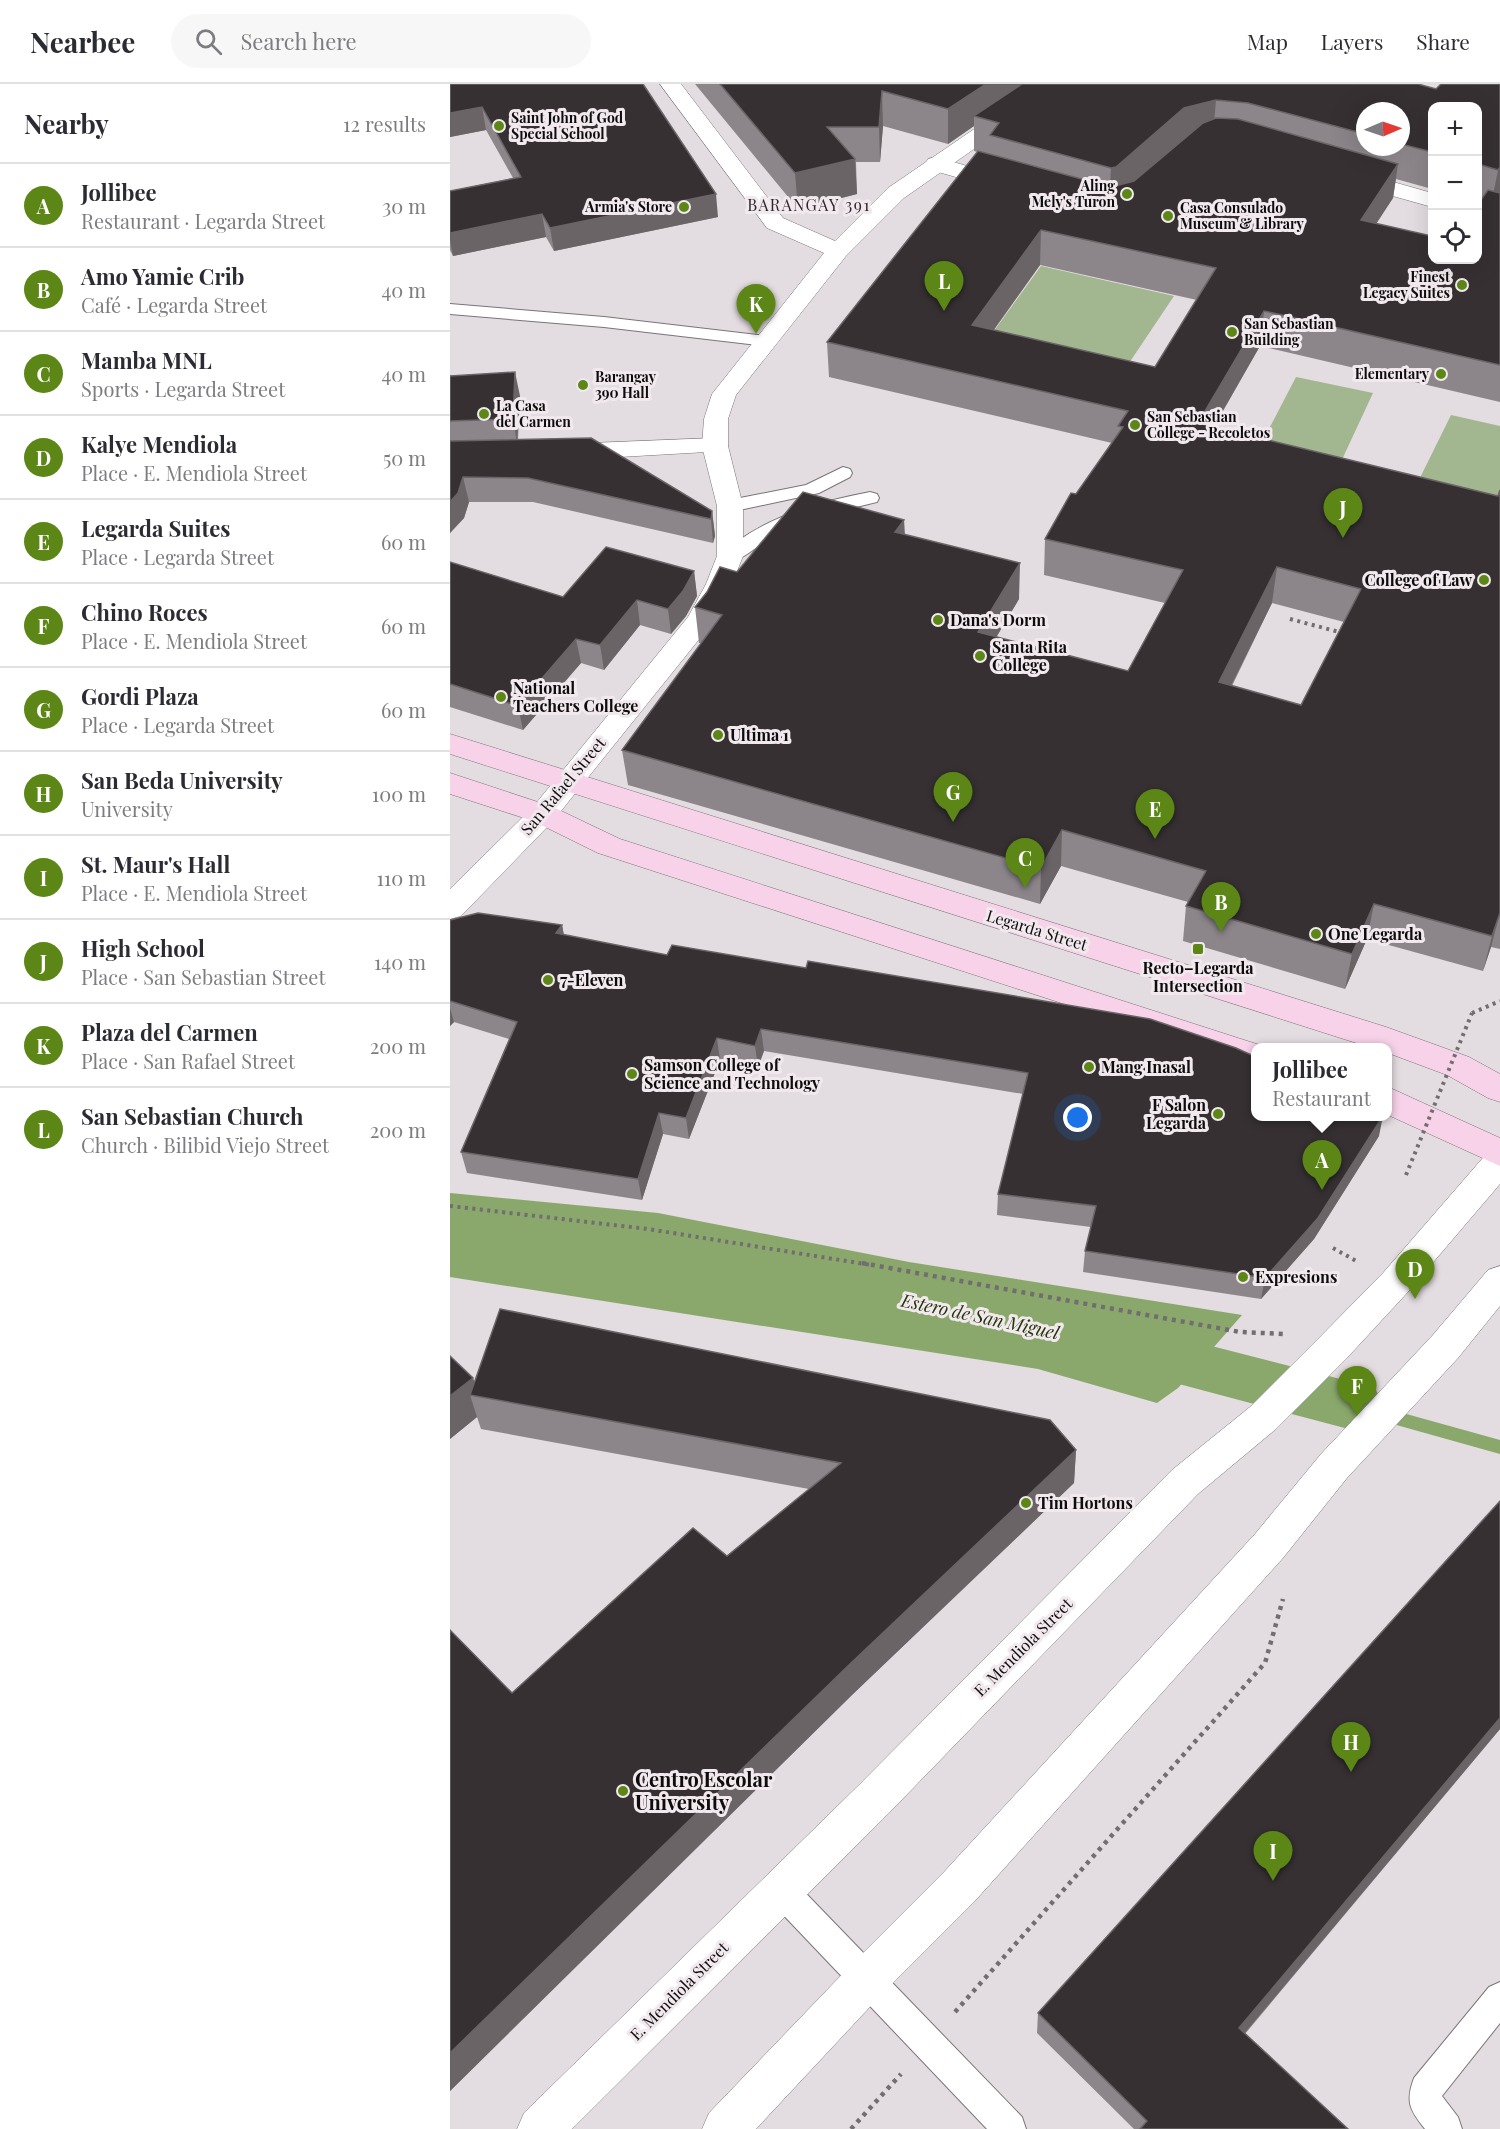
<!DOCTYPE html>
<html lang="en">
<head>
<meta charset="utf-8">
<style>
  body { margin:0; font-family:"Playfair Display",serif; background:#f7f7f7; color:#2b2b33 }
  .controls { position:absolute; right:18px; top:18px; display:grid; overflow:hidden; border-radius:12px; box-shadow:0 6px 24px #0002 }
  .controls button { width:54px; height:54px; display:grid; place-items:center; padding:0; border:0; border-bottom:2px solid #e1e1e2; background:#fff; color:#2b2b33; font:30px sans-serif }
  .compass { position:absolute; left:906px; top:18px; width:54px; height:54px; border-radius:50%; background:#fff; box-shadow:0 6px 24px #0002; rotate:88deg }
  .you { position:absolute; left:628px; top:1034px; width:21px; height:21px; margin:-15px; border:4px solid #fff; border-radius:50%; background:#1a73e8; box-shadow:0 0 0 9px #1a73e833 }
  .badge { display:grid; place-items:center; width:39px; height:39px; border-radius:50%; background:#5c8716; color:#fff; font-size:20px; font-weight:700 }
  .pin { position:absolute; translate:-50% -50px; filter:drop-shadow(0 2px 3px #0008) }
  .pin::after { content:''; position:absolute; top:32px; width:21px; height:18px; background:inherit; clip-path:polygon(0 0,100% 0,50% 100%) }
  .popup { position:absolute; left:801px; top:959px; width:141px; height:78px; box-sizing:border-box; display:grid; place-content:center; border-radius:12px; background:#fff; filter:drop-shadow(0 2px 4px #0005); font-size:20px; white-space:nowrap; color:#7c7c81 }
  .popup b { font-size:22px; color:#2b2b33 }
  .popup::after { content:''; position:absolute; left:50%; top:100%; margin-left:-12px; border:12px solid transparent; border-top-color:#fff }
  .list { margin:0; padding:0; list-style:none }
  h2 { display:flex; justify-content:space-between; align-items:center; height:78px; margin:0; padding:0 24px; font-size:26px }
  h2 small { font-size:20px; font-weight:400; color:#7c7c81 }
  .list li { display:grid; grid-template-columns:39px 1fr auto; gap:18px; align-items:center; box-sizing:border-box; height:84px; padding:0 24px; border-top:2px solid #e1e1e2 }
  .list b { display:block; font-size:22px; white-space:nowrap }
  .list p { margin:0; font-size:20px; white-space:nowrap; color:#7c7c81 }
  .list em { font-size:20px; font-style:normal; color:#7c7c81 }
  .icon { flex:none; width:33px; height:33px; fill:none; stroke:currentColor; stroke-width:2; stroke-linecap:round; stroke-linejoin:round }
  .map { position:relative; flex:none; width:1050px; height:2045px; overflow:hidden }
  header { display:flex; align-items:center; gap:36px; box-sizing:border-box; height:84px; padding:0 30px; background:#fff; border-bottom:2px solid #e1e1e2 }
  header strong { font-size:28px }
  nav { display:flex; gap:33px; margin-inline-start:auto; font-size:21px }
  .search { width:420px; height:54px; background:#f7f7f7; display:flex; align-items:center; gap:15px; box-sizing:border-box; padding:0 21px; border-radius:33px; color:#7c7c81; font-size:22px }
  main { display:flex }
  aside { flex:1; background:#fff }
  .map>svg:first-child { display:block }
  .green { fill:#a2b68f }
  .water { fill:#8aa86b }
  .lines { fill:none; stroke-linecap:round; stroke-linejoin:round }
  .stream { fill:#8aa86b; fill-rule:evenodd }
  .canal { fill:#8aa86b; fill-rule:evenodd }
  .service-casing { stroke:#7a7477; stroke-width:2 }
  .minor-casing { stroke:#7a7477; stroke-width:1 }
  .tertiary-casing { stroke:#7a7477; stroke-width:1 }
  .secondary-casing { stroke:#7a7477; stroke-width:1 }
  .path-far1 { stroke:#726d70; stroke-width:4; stroke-dasharray:3 4.5; stroke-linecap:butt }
  .path { stroke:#726d70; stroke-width:4.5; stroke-dasharray:4 5; stroke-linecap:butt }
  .service { fill:#fff; fill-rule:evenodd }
  .minor { fill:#fff; fill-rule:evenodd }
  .tertiary { fill:#fff; fill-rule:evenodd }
  .secondary { fill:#f7d2e9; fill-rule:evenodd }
  .path-bridge { stroke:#726d70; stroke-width:4; stroke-dasharray:3 4.5; stroke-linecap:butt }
  .wall { fill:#8c868a; fill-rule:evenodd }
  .shaded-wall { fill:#6a6467 }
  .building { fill:#363033; stroke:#6a6467; stroke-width:1.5; fill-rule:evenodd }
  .poi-dot { fill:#5c8716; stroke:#f1e9ed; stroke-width:2 }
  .labels { text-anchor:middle; stroke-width:6; stroke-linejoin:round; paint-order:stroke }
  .far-poi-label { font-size:14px; font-weight:bold; fill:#0e0c0d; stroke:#f1e9ed; text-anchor:start }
  .far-quarter-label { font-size:16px; letter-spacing:1.5px; fill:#2d272a; stroke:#f1e9ed }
  .poi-label { font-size:16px; font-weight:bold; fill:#0e0c0d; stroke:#f1e9ed; text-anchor:start }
  .street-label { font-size:16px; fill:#0e0c0d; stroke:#f1e9ed }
  .water-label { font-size:18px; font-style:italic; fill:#233608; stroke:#f1e9ed }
  .near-poi-label { font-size:20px; font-weight:bold; fill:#0e0c0d; stroke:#f1e9ed; text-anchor:start }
</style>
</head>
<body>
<header>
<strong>Nearbee</strong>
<div class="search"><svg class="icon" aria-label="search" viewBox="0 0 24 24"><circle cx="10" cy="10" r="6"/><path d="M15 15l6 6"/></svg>Search here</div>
<nav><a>Map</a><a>Layers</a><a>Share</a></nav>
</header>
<main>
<aside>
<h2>Nearby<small>12 results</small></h2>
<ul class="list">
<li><span class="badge">A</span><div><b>Jollibee</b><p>Restaurant · Legarda Street</p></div><em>30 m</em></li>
<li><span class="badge">B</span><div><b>Amo Yamie Crib</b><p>Café · Legarda Street</p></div><em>40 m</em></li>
<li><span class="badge">C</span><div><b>Mamba MNL</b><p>Sports · Legarda Street</p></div><em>40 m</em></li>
<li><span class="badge">D</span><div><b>Kalye Mendiola</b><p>Place · E. Mendiola Street</p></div><em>50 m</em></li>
<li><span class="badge">E</span><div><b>Legarda Suites</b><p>Place · Legarda Street</p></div><em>60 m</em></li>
<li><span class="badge">F</span><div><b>Chino Roces</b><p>Place · E. Mendiola Street</p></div><em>60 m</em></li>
<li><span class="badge">G</span><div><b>Gordi Plaza</b><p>Place · Legarda Street</p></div><em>60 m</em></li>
<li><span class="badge">H</span><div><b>San Beda University</b><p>University</p></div><em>100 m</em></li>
<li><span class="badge">I</span><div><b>St. Maur's Hall</b><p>Place · E. Mendiola Street</p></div><em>110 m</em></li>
<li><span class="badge">J</span><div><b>High School</b><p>Place · San Sebastian Street</p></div><em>140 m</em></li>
<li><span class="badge">K</span><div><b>Plaza del Carmen</b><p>Place · San Rafael Street</p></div><em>200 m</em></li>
<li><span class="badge">L</span><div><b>San Sebastian Church</b><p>Church · Bilibid Viejo Street</p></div><em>200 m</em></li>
</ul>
</aside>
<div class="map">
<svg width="1050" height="2045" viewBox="0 0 1050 2045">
  <rect width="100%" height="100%" fill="#e3dce0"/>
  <path class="green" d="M591 182 724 212 661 306 523 276Z
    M846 293 923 309 889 382 809 364Z
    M1001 331 1050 342V410L1043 425 964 406Z"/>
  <path class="water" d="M0 1109 208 1129 459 1178 792 1231 728 1304 707 1319 588 1285 0 1193Z"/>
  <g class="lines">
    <path class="stream" d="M906 1316 1050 1356V1370L900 1328 898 1323 900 1318Z"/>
    <path class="canal" d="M680 1241 906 1299 926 1306 934 1323 926 1340 906 1347 680 1287 660 1281 652 1264 660 1247Z"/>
    <g class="service-casing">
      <path id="service" d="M0 220 154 233 316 252 322 253 325 257 322 261 316 262 154 243 0 230Z
        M393 383 400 385 402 389 400 393 369 409 280 428 273 426 271 422 273 418 280 416 356 401Z
        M420 408 427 410 429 414 427 418C390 427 354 434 321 453 307 461 290 481 273 476L270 472C275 465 282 461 288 457 328 429 373 417 420 408Z
        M331 1791 342 1795 572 2033 576 2045H537L320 1817 316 1806 320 1795Z
        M1050 1898V1939L992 2012 1008 2033 1012 2045H975C960 2026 955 2018 964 1994L1039 1903Z"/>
    </g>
    <g class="minor-casing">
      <path id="minor" d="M486 73 562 95 565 100 562 105 554 107 478 85 475 80 478 75Z
        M901 86 982 109V123L893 98 890 93 893 88Z
        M265 354 274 357 278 362 274 367 117 376 108 373 104 368 108 363 117 360Z
        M93 720 103 723 108 730 103 737 11 832 0 835V805L83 723Z"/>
    </g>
    <g class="tertiary-casing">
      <path id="tertiary" d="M210 0H231L333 134 385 157 438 104 590 0H614L611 4 454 114 396 172 286 311 278 335V362L293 422V472L282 500 259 543 103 737 93 740 83 737 78 730 83 723 238 533 256 500 267 472V422L252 362 254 335 262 310 374 169 317 144Z
        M1050 1064V1100L957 1209 896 1275 826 1345 748 1410 439 1729 122 2045H67L74 2029 409 1701 722 1386 800 1323 870 1253 933 1189 1038 1068Z
        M1050 1182V1222L1008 1274 897 1394 833 1474 524 1818 432 1910 306 2045H252L259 2029 402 1880 494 1788 805 1450 871 1370 982 1252 1038 1186Z"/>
    </g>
    <g class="secondary-casing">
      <path id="secondary" d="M0 650 936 943 1019 973 1050 990V1018L1038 1014 997 991 938 969V964H922L0 670Z
        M0 689 103 723 170 755 819 964H806V982L148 769 83 737 0 710Z
        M938 1003 1050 1054V1082L938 1031Z"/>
    </g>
    <path class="path-far1" d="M840 535 893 549
      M1022 929 1050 917
      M0 1122 198 1145 421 1181
      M883 1164 908 1178"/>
    <path class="path" d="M412 1179 790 1248 835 1250
      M505 1928 815 1579 833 1515
      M401 2045 451 1990"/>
    <use href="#service" class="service"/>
    <use href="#minor" class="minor"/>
    <use href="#tertiary" class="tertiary"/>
    <use href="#secondary" class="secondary"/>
    <path class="path-bridge" d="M956 1091 1022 929"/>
  </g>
  <path class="wall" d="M0 0 268 133 104 167 96 153 3 172 0 166V107L63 94 36 46 0 53Z
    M245 0H968L986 5 1050 0V318L810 262 764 343 1048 412 1050 406V865L1041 863 1033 887 917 855 895 905 733 857 736 822 738 818 611 782 590 820 178 701 172 666 251 559H249L245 523 287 488 454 436 455 450 569 515 546 553 678 587 715 519 594 491 595 455 662 359 379 293 377 258 527 68 524 67V42L498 60 433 42 430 78H406L407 110 348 125ZM982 22H1028V117L1029 118 1028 176 926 139 943 114 946 95 982 105ZM915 27H951V63H915ZM590 181 747 216 705 283 544 246ZM822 519 894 538 851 621 782 602Z
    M0 292 70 312 68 356 262 427 265 452 263 459 83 418H19L14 434 0 449Z
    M0 478 113 513 244 487 247 512 236 532 221 550 190 541 154 586 131 579 73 646 0 623Z
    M0 836 112 841 114 851 929 1052 864 1155 811 1215 633 1188 635 1167 641 1143 547 1131 548 1110 573 1010 314 967 308 983 270 976 239 1055 213 1050 192 1116 17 1089 11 1068 59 955 4 938 0 942Z
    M0 1272 23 1294 24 1298 626 1366 624 1399 403 1610 0 2007V1546L62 1609 277 1472 359 1405 31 1345 27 1333 0 1355Z
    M1050 1417V1645L795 1950 898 2045H684L587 1949 588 1929Z"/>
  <path class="shaded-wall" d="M536 0H587L524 32V42L498 60V25Z
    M432 7 433 42 430 78 429 43Z
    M766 16 763 51 659 120 661 84 734 24Z
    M32 23 36 46 0 53V29Z
    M405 75 407 110 348 125 345 89Z
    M948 80 943 114 906 171 911 136Z
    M1050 83V109L1041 121 1048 86Z
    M266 110 268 133 104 167 100 144Z
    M92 130 96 153 3 172 0 156V149Z
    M591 146 590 181 522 276V241Z
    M814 227 810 262 745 375 748 339Z
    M65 288 70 312 67 359 63 335Z
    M13 393 19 418 14 434 0 449V418Z
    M262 427 265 452 263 459 261 435Z
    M454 436 455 472 445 448Z
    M570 479 569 515 528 584V548Z
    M827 483 822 519 765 634 769 598Z
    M244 487 247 512 236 532 221 550 218 525Z
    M187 516 190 541 154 586 150 561Z
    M126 555 131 579 73 646 68 622Z
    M612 746 611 782 590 820 591 784Z
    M924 820 917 855 895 905 902 870Z
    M1050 829 1041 863 1033 887 1042 852Z
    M112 841 116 863 106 849Z
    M0 924 4 938 0 942Z
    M311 945 314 967 308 983 305 962Z
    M267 954 270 976 239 1055 236 1034Z
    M209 1029 213 1050 192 1116 188 1095Z
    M933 1032 929 1052 864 1155 811 1215 815 1194Z
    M23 1294 29 1313 20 1311 27 1333 0 1355V1312Z
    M626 1366 624 1399 403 1610 0 2007V1969L400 1580Z
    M1050 1634V1645L783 1963 789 1944Z"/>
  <path class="building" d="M0 0H193L266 110 100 144 92 130 0 149V107L71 93 32 23 0 29Z
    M270 0H536L498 25 432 7 429 43H377L405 75 345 89Z
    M572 0H968L986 5 991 0H1050V83L1048 86 1028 80V22H982V68L951 60V27H915V50L798 19 766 16 734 24 666 83 661 84 540 51 549 39 524 32Z
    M766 34 788 35 948 80 911 136 982 152V176H1028V120L1038 106 1050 109V281L814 227 748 339 1048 412 1050 406V829L1042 852 924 820 902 870 736 822 756 787 612 746 591 784 172 666 272 531 245 523 257 508 270 483 287 488 353 408 454 436 445 448 570 479 528 548 678 587 733 486 595 455 621 409 626 410 673 343 668 342 678 327 377 258 528 67 661 103 684 97 753 39ZM591 146 766 184 705 283 522 241ZM827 483 911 505 851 621 769 598Z
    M65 288 63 335 0 337V292Z
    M141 354 262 427 261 435 78 394 13 393 8 409 0 418V357Z
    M156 463 244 487 233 507 218 525 187 516 150 561 126 555 68 622 0 600V478L113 513Z
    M28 829 112 841 106 849 217 871 222 861 356 884 358 877 700 935 786 964 806 973V1032H933L868 1134 815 1194 635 1167 646 1122 548 1110 578 989 311 945 305 962 267 954 236 1034 209 1029 188 1095 11 1068 67 938 0 917V836Z
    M50 1225 600 1336 626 1366 400 1580 0 1969V1546L62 1609 243 1444 277 1472 391 1379 20 1311Z
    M0 1272 23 1294 0 1312Z
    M1050 1417V1634L789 1944 898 2045H690L697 2037 588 1929Z"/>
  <g class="poi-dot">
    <circle cx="49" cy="42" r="6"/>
    <circle cx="677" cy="110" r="6"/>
    <circle cx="234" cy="123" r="6"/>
    <circle cx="718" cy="132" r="6"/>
    <circle cx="1012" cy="201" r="6"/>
    <circle cx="782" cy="248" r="6"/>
    <circle cx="991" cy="290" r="6"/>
    <circle cx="133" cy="301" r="6"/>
    <circle cx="34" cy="330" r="6"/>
    <circle cx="685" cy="341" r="6"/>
    <circle cx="1034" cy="496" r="6"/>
    <circle cx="488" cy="536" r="6"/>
    <circle cx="530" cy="572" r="6"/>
    <circle cx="51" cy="613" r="6"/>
    <circle cx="268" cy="651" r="6"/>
    <circle cx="866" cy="850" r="6"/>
    <rect x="742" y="859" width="12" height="12" rx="3"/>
    <circle cx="98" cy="896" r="6"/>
    <circle cx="639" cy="983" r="6"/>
    <circle cx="182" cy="990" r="6"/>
    <circle cx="768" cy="1030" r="6"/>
    <circle cx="793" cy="1193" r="6"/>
    <circle cx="576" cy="1419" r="6"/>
    <circle cx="173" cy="1707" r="6"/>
  </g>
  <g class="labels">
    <g class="far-poi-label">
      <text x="61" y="39">Saint John of God<tspan x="61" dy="16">Special School</tspan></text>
      <text x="665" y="107" text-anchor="end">Aling<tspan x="665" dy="16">Mely's Turon</tspan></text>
      <text x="222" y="128" text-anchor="end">Armia's Store</text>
      <text x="730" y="129">Casa Consulado<tspan x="730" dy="16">Museum &amp; Library</tspan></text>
      <text x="1000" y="198" text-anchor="end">Finest<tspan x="1000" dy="16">Legacy Suites</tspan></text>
      <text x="794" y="245">San Sebastian<tspan x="794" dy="16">Building</tspan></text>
      <text x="979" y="295" text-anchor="end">Elementary</text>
      <text x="145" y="298">Barangay<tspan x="145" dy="16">390 Hall</tspan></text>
      <text x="46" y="327">La Casa<tspan x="46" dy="16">del Carmen</tspan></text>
      <text x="697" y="338">San Sebastian<tspan x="697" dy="16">College - Recoletos</tspan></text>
    </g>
    <g class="far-quarter-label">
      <text x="359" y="127">BARANGAY 391</text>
    </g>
    <g class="poi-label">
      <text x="1022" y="502" text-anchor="end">College of Law</text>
      <text x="500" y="542">Dana's Dorm</text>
      <text x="542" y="569">Santa Rita<tspan x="542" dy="18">College</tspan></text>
      <text x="63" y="610">National<tspan x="63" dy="18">Teachers College</tspan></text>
      <text x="280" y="657">Ultima 1</text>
      <text x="878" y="856">One Legarda</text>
      <text x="748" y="890" text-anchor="middle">Recto–Legarda<tspan x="748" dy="18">Intersection</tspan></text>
      <text x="110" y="902">7-Eleven</text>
      <text x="194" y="987">Samson College of<tspan x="194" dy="18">Science and Technology</tspan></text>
      <text x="651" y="989">Mang Inasal</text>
      <text x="756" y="1027" text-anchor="end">F Salon<tspan x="756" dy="18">Legarda</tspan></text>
      <text x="805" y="1199">Expresions</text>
      <text x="588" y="1425">Tim Hortons</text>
    </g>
    <g class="street-label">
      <text transform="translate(113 702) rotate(-50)" y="6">San Rafael Street</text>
      <text transform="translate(587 846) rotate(17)" y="6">Legarda Street</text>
      <text transform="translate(573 1563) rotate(-45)" y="6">E. Mendiola Street</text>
      <text transform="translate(229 1907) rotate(-45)" y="6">E. Mendiola Street</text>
    </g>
    <g class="water-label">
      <text transform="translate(530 1233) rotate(12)" y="6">Estero de San Miguel</text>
    </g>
    <g class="near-poi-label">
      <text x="185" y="1703">Centro Escolar<tspan x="185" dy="23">University</tspan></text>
    </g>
  </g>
</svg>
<div class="controls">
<button>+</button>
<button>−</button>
<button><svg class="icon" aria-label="locate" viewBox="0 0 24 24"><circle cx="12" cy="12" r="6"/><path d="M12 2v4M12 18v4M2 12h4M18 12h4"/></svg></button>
</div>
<svg class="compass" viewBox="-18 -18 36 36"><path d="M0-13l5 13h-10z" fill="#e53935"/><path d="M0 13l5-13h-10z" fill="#7c7c81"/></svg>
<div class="you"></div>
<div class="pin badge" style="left:872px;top:1106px">A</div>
<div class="popup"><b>Jollibee</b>Restaurant</div>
<div class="pin badge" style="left:771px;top:848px">B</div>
<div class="pin badge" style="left:575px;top:804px">C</div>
<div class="pin badge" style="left:965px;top:1215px">D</div>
<div class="pin badge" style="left:705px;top:755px">E</div>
<div class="pin badge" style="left:907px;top:1332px">F</div>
<div class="pin badge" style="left:503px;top:738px">G</div>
<div class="pin badge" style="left:901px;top:1688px">H</div>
<div class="pin badge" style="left:823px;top:1797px">I</div>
<div class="pin badge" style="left:893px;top:454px">J</div>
<div class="pin badge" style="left:306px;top:250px">K</div>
<div class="pin badge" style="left:494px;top:227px">L</div>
</div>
</main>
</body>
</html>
